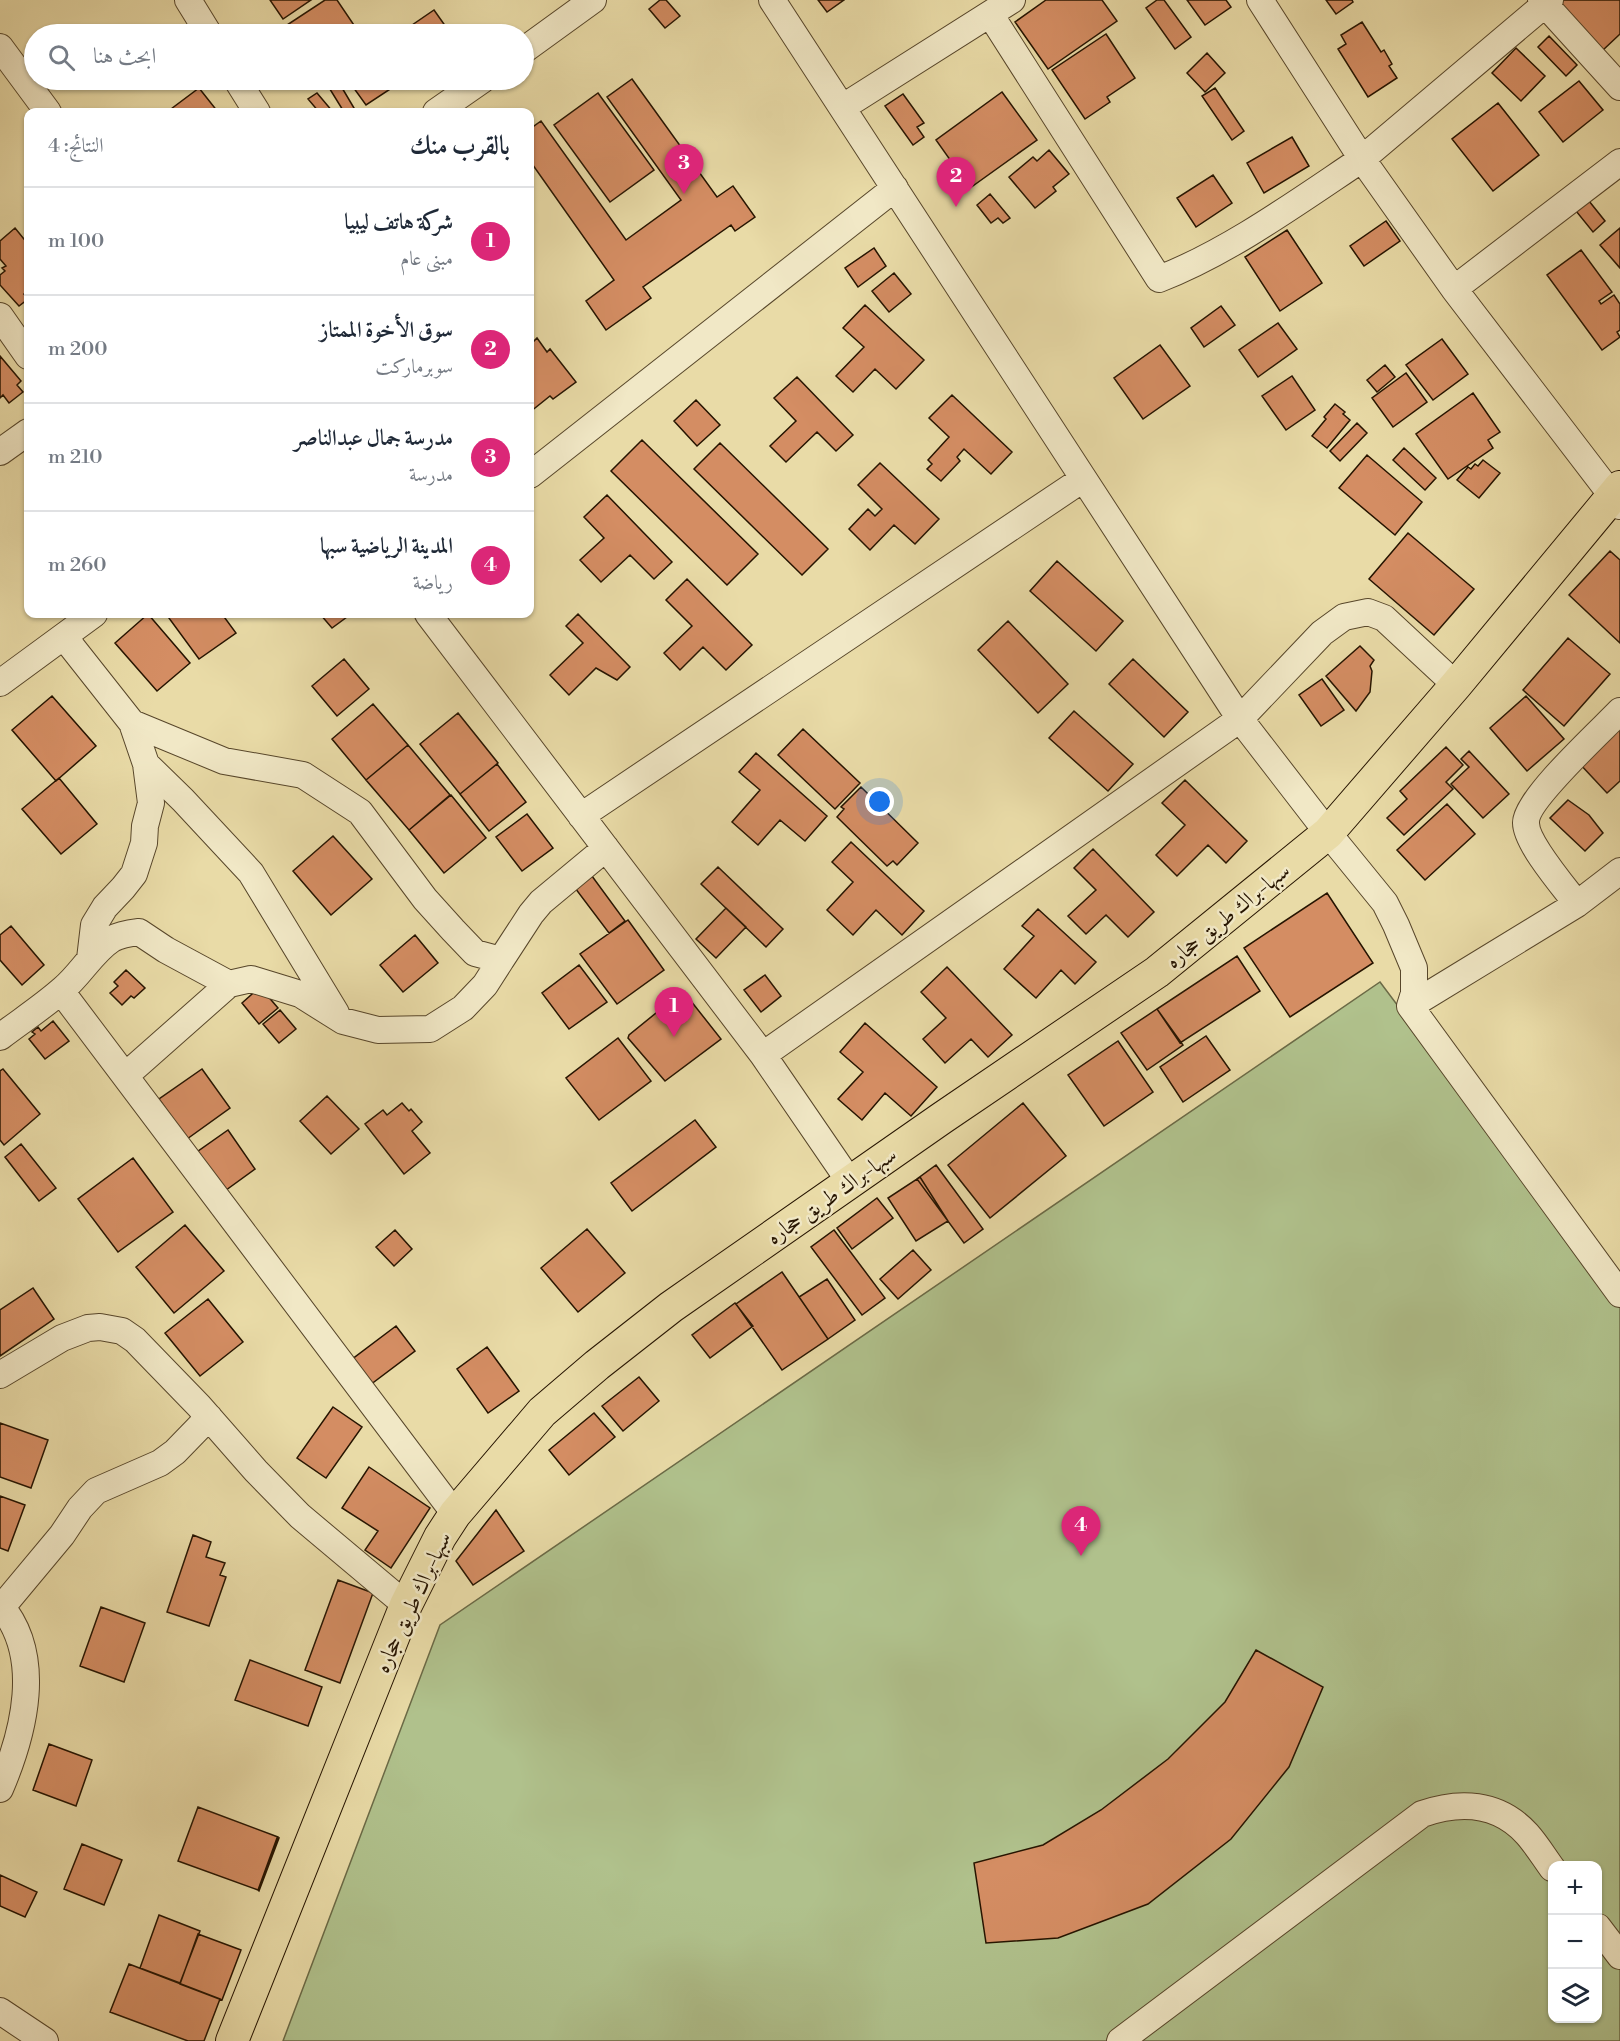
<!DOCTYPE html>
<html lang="ar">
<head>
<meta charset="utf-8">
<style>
  body { margin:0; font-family:"Libre Bodoni",Amiri,serif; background:#f6f6f7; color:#1f2937; direction:rtl }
  .controls { position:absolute; right:18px; bottom:18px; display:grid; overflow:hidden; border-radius:12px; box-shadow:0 2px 4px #0004 }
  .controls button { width:54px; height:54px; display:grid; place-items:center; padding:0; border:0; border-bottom:2px solid #e0e1e3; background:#fff; color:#1f2937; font:30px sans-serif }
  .you { position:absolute; left:880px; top:802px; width:21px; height:21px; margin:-15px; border:4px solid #fff; border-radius:50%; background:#1a73e8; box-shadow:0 0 0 9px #1a73e833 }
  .badge { display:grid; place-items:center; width:39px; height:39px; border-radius:50%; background:#db2777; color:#fff; font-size:20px; font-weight:700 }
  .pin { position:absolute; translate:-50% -50px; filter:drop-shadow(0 2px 3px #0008) }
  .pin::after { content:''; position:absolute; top:32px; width:21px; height:18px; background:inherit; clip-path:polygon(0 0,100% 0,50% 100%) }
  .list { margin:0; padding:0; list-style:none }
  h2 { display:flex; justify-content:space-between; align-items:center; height:78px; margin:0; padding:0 24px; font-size:26px }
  h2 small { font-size:20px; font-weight:400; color:#747a83 }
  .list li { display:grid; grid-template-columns:39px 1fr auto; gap:18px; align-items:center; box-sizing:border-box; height:108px; padding:0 24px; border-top:2px solid #e0e1e3 }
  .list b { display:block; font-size:22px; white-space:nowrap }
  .list p { margin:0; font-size:20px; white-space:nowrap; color:#747a83 }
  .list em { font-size:20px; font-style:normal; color:#747a83 }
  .icon { flex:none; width:33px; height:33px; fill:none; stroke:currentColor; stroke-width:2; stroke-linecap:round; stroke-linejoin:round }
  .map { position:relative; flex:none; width:1620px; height:2041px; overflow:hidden; direction:ltr }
  .search { position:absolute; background:#fff; box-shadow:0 2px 4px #0004; left:24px; top:24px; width:510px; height:66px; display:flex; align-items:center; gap:15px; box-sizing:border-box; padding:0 21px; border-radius:33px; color:#747a83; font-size:22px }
  .panel { position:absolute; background:#fff; box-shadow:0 2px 4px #0004; left:24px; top:108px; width:510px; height:510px; border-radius:12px; direction:rtl }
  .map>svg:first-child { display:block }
  .green { fill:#b0c18c; stroke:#6b6a46; stroke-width:1.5; fill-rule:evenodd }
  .building { fill:#d48d63; stroke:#261400; stroke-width:1.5 }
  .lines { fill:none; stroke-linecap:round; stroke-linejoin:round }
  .minor-casing { stroke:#57462a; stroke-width:28 }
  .major-casing { stroke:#261400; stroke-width:34 }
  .minor { stroke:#f1e8c6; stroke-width:26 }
  .major { stroke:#e9dba7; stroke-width:32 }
  .labels { text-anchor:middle; stroke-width:5; stroke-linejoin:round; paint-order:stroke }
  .street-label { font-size:22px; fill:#261400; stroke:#f1e8c6 }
</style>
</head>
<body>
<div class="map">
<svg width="1620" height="2041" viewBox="0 0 1620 2041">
  <rect width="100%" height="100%" fill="#e9dba7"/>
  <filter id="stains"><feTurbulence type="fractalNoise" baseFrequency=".00333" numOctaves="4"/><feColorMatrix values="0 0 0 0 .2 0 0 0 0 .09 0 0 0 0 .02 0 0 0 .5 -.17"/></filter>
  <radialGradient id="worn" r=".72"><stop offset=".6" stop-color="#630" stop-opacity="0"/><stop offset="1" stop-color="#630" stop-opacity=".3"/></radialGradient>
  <path class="green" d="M1380 982 1620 1302V2041H283L440 1625ZM1552 1866H1598V2018H1552Z"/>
  <path class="building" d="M270 0H311L283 19Z
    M325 0H337L360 34H293L287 25Z
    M660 0H666L680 16 665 28 649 9Z
    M818 0H844L827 12Z
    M1046 0H1102L1117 21 1048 69 1015 22Z
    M1157 0H1164L1191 37 1175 49 1146 8Z
    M1187 0H1226L1231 7 1205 25Z
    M1326 0H1352L1353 2 1336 14Z
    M1564 0H1620V34L1602 51 1559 4Z
    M434 10 451 34H399Z
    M1362 22 1381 52 1384 50 1392 64 1389 66 1397 78 1368 97 1338 49 1346 44 1341 35Z
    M1106 34 1135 78 1107 97 1110 102 1085 119 1052 70Z
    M1549 36 1577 65 1566 76 1538 47Z
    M1516 48 1545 76 1521 101 1492 73Z
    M1207 53 1225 73 1205 92 1187 73Z
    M632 79 717 197 733 186 755 217 735 231 731 225 643 287 651 298 606 330 586 301 614 280 530 161V129L541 121 626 240 681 200 607 97Z
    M348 80H404L366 105Z
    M338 81 354 108 346 112H344L328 86Z
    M1579 81 1603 110 1563 142 1539 112Z
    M199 88 218 112H167Z
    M1215 88 1244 131 1232 140 1202 96Z
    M1002 92 1037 140 970 188 936 140Z
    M317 93 333 112H319L308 99Z
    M598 93 654 170 610 202 554 125Z
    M903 94 924 123 917 127 924 137 913 145 885 106Z
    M1498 103 1539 155 1493 191 1452 139Z
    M1292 137 1309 166 1264 193 1247 163Z
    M1049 150 1069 174 1053 187 1056 191 1035 208 1009 177 1033 157 1037 161Z
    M1213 175 1232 203 1196 227 1177 198Z
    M990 194 1010 218 1003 223 998 218 991 223 977 205Z
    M1589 201 1605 221 1593 232 1576 211Z
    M1386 221 1400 241 1364 266 1350 246Z
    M15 228 28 244V290L24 294 28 299 19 306 0 285V275L5 271 2 268 6 266 0 259V241Z
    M1620 228V268L1600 245Z
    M1287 230 1322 283 1280 311 1245 257Z
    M874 248 886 266 858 287 845 268Z
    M1581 250 1612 292 1599 301 1601 304 1614 295 1620 304V330L1617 332 1620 337 1602 350 1547 275Z
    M894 273 911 294 889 312 872 291Z
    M865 305 924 360 896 389 875 369 853 392 836 376 864 347 843 328Z
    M1221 306 1235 325 1204 347 1191 328Z
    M1278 323 1297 349 1258 377 1239 350Z
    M530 335 534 341 537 338 547 352 550 349 576 382 553 399 550 396 530 412Z
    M1442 339 1468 374 1433 400 1406 365Z
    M1160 345 1190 386 1143 419 1114 378Z
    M0 356 21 381 17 385 23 392 9 403 3 395 0 398Z
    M1385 365 1395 377 1377 392 1367 380Z
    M1406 373 1427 402 1393 427 1372 398Z
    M1292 376 1315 410 1286 430 1262 396Z
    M797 377 853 435 836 451 817 432 786 462 770 446 796 421 774 398Z
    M1473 393 1500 432 1488 440 1493 448 1448 479 1416 434Z
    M952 395 1012 452 991 474 964 449 957 457 960 461 941 481 927 469 932 464 928 460 949 437 929 418Z
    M696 400 720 425 697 446 674 421Z
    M1335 404 1345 412 1343 414 1350 420 1327 448 1312 436 1326 419 1324 417Z
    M1357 423 1367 433 1340 461 1330 451Z
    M642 440 758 554 727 585 611 471Z
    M720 443 828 549 802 575 694 469Z
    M1404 448 1436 478 1425 490 1393 460Z
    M1367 455 1422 502 1395 535 1339 488Z
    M1483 460 1500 473 1479 498 1457 480 1468 467 1471 469 1475 464 1478 466Z
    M880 463 939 519 915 544 894 525 870 550 849 529 868 509 875 516 882 509 858 485Z
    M607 495 672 562 654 579 630 555 601 582 580 560 604 538 584 517Z
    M1408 533 1474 589 1434 635 1369 579Z
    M1610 551 1620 560V643L1569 595Z
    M1057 561 1123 621 1096 651 1030 591Z
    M687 579 752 645 726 670 703 647 680 670 664 653 692 626 666 600Z
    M148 614 190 663 157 691 115 643Z
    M166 614H222L236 633 199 659Z
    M320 614H351L332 628Z
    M578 614 630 667 617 680 596 668 569 695 550 675 583 643 566 626Z
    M1008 621 1068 684 1038 713 978 650Z
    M1568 638 1610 674 1564 726 1523 690Z
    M1360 646 1374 660 1370 666 1372 671 1370 692 1356 711 1326 676Z
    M344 659 369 689 337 716 312 686Z
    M1133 659 1188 712 1164 737 1109 684Z
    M1322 679 1344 710 1321 726 1299 695Z
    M52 696 96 746 56 781 12 730Z
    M1526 696 1564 739 1527 771 1490 728Z
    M373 704 408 745 366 780 332 739Z
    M1074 711 1133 764 1108 791 1049 738Z
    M458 713 498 763 460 794 420 744Z
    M1620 724V781L1607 793 1579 763Z
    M803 729 860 783 835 809 778 755Z
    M408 745 450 795 409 830 366 780Z
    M1446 747 1463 765 1446 782 1453 789 1404 835 1387 818 1407 799 1400 791Z
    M1469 751 1509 794 1483 818 1451 784 1469 767 1461 759Z
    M756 753 827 816 805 841 780 820 758 845 732 822 760 790 739 772Z
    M497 764 526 802 489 831 460 794Z
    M59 778 97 824 61 854 22 809Z
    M1185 780 1247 841 1226 863 1208 845 1177 876 1156 855 1185 825 1162 803Z
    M861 787 918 843 897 865 893 861 887 866 837 817 844 809 841 807Z
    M451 795 486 838 444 873 409 830Z
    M1568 800 1589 815 1603 833 1585 851 1550 818Z
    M1447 804 1475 834 1425 880 1397 850Z
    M527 814 553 848 522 871 496 837Z
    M333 836 372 879 331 915 293 871Z
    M851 842 924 911 902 935 876 910 853 935 827 910 853 882 832 862Z
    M1093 849 1154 912 1128 937 1106 915 1086 934 1068 916 1096 890 1074 868Z
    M718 867 783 929 766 947 701 884Z
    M589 872 625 921 609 933 572 884Z
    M1327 893 1373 963 1290 1017 1244 948Z
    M726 908 746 927 716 958 696 939Z
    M1038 909 1096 962 1075 984 1061 970 1036 998 1004 969 1034 936 1022 926Z
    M628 920 664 970 617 1004 580 954Z
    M11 926 44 965 22 985 0 960V935Z
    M415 935 438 963 403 992 380 965Z
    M1237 956 1260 991 1180 1043 1157 1009Z
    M579 965 607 1002 569 1029 542 993Z
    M947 967 1012 1035 988 1057 971 1039 945 1063 923 1039 946 1018 921 992Z
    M126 970 145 988 134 998 131 996 122 1005 110 993 118 986 114 982Z
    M765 975 781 996 761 1012 744 990Z
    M260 987 278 1008 259 1024 242 1003Z
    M683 991 721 1039 665 1081 628 1038 629 1035Z
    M1157 1009 1183 1045 1147 1070 1121 1033Z
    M280 1010 296 1029 279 1043 263 1024Z
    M53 1021 69 1041 45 1059 29 1039 35 1034 32 1032 38 1027 41 1031Z
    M865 1023 937 1087 911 1116 885 1093 862 1120 838 1099 863 1072 840 1052Z
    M1206 1036 1230 1070 1183 1102 1160 1067Z
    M618 1038 651 1081 599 1120 566 1078Z
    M1118 1041 1153 1092 1104 1126 1068 1075Z
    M3 1069 40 1114 4 1145 0 1140V1071Z
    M202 1069 230 1108 187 1139 159 1099Z
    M327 1096 359 1129 331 1154 300 1121Z
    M402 1103 409 1111 411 1109 422 1122 412 1131 430 1153 404 1174 365 1124 383 1110 387 1115Z
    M1023 1103 1066 1156 990 1218 948 1165Z
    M695 1120 716 1147 632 1211 611 1183Z
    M228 1130 255 1169 222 1193 194 1154Z
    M21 1144 56 1188 39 1201 5 1157Z
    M133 1158 173 1212 118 1252 78 1199Z
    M936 1165 983 1229 964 1243 917 1179Z
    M920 1177 948 1221 916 1241 888 1198Z
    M877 1198 893 1218 852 1249 837 1228Z
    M185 1225 224 1271 174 1313 136 1267Z
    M587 1229 625 1273 578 1312 541 1268Z
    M395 1230 412 1249 394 1266 376 1247Z
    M834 1230 885 1298 862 1315 811 1247Z
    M913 1250 931 1270 898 1299 880 1279Z
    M782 1272 828 1339 782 1370 736 1304Z
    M827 1279 855 1320 828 1339 799 1297Z
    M33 1288 54 1319 0 1356V1310Z
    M208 1299 243 1342 200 1376 165 1333Z
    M735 1303 753 1326 710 1358 692 1335Z
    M396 1326 415 1351 370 1385 351 1360Z
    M487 1347 519 1391 488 1413 457 1369Z
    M639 1377 659 1401 623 1431 602 1406Z
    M333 1407 362 1427 326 1478 297 1458Z
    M594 1413 615 1437 569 1475 549 1450Z
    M0 1423 48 1440 31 1488 0 1477Z
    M369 1467 430 1508 391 1568 365 1550 378 1531 342 1508Z
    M0 1496 25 1505 8 1551 0 1548Z
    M496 1510 524 1551 473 1585 456 1561Z
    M193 1535 211 1542 206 1557 225 1563 220 1575 226 1577 209 1626 167 1612Z
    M338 1580 373 1593 340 1683 305 1670Z
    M101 1607 145 1623 124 1682 80 1666Z
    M1256 1650 1323 1687 1289 1767 1231 1839 1148 1904 1058 1938 986 1943 974 1863 1043 1845 1101 1810 1168 1759 1225 1702Z
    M250 1660 322 1687 308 1726 235 1700Z
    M49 1744 92 1760 76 1806 33 1790Z
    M198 1807 278 1837 258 1890 178 1861Z
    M277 1838H279L259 1891 258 1890Z
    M82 1844 122 1860 104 1905 64 1889Z
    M0 1875 37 1892 25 1917 0 1906Z
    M159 1915 200 1931 180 1983 140 1968Z
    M198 1934 241 1950 222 2000 180 1984Z
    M129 1964 220 1999 204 2041H188L110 2012Z"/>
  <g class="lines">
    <g class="minor-casing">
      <path id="minor" d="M188 0 209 34
        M772 0 1240 719 1328 833 1385 903 1396 925 1414 968V993L1410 1006 1620 1294
        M1260 0 1362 159 1550 0
        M1541 0 1620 87
        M990 14 1159 279C1229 252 1299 201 1362 159L1454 289 1620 506
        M0 47 48 112
        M524 50 593 0
        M237 80 257 112
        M843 107 1012 0
        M436 112 482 80
        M1454 289 1620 162
        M0 316 28 356
        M0 452 28 432
        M530 475 895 188
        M428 614 763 1055 850 1182
        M66 636 72 647 132 723 224 761 303 775 360 812 425 899 453 930 475 953 501 960 531 914 541 902 606 848
        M0 683 94 614
        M146 764 183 800 251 873 336 1013
        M581 816 1083 479
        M1577 904C1564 887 1526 843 1526 823 1525 800 1602 730 1620 711
        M90 959 94 925 105 907 123 888 134 874 144 843 145 826 151 803 146 764 132 723
        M61 991C193 1165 323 1340 455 1514
        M1410 1006 1577 904 1620 871
        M0 1037C21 1021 44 1006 63 989 81 974 92 952 112 939 119 935 131 933 139 932L166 950 229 984
        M763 1055 1240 719 1322 633 1344 617 1368 612 1384 618 1456 685
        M125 1076 229 984 251 979 300 994 343 1021 378 1030 430 1029 463 1008 485 985 501 960
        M0 1375 62 1338 88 1328 100 1327 122 1331 135 1340 199 1406 256 1471 300 1516 406 1605
        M0 1605C44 1656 24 1733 0 1789
        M2 1607 62 1535 80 1508 96 1491 160 1463 175 1452 209 1417
        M1598 1927 1620 1956
        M0 2011 45 2041
        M1120 2041 1422 1814C1459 1801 1498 1802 1527 1834 1536 1844 1544 1857 1552 1868"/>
    </g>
    <g class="major-casing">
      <path id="major" d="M232 2041 406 1605 440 1537 455 1514 542 1412 597 1365 671 1307 942 1118 1157 972 1328 833 1456 685 1620 487"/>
    </g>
    <use href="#minor" class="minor"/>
    <use href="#major" class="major"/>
  </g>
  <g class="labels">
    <g class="street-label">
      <text transform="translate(1227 915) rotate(-39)" y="8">سبها-براك طريق حجاره</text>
      <text transform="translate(831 1195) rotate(-35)" y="8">سبها-براك طريق حجاره</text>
      <text transform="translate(412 1602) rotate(-65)" y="8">سبها-براك طريق حجاره</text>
    </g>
  </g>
  <rect width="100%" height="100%" filter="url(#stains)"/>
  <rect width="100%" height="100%" fill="url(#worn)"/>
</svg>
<div class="controls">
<button>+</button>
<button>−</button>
<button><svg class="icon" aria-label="layers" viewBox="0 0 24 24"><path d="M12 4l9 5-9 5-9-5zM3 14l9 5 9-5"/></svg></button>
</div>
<div class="you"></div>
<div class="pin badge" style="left:674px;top:1037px">1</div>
<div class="pin badge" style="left:956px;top:207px">2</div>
<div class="pin badge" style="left:684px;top:194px">3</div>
<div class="pin badge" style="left:1081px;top:1556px">4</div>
<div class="search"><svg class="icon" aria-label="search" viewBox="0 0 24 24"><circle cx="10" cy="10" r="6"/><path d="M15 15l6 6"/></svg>ابحث هنا</div>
<section class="panel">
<h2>بالقرب منك<small>النتائج: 4</small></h2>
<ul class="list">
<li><span class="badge">1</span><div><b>شركة هاتف ليبيا</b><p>مبنى عام</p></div><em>100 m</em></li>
<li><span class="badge">2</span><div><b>سوق الأخوة الممتاز</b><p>سوبرماركت</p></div><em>200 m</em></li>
<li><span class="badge">3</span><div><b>مدرسة جمال عبدالناصر</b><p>مدرسة</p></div><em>210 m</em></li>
<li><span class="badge">4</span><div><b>المدينة الرياضية سبها</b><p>رياضة</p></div><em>260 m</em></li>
</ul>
</section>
</div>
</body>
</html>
